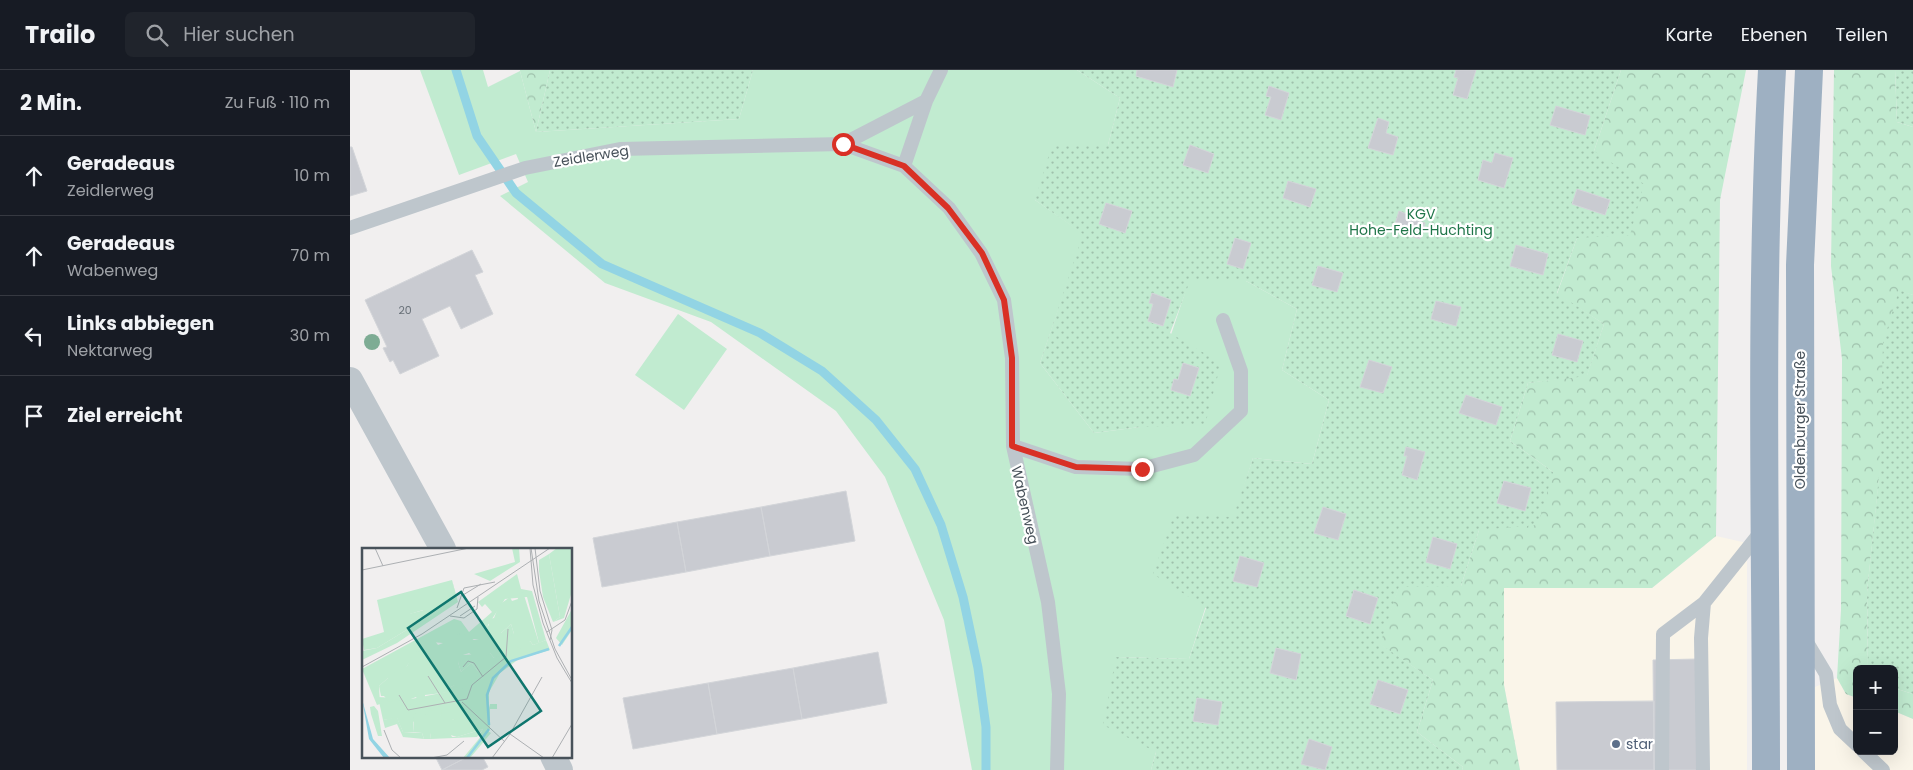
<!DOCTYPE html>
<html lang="de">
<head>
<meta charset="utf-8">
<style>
  body { margin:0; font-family:Poppins,sans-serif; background:#20242c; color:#f1f3f6 }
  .controls { position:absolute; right:15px; bottom:15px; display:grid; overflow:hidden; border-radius:8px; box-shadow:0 5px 20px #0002 }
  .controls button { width:45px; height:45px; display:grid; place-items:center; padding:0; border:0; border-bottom:1px solid #363941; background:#171b24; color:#f1f3f6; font:25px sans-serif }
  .stop { position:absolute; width:15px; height:15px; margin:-11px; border:4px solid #d93025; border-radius:50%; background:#fff }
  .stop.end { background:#d93025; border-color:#fff; box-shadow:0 1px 5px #0008 }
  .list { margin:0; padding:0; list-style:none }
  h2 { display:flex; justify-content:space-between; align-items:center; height:65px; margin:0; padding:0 20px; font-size:21px }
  h2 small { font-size:16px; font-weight:400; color:#9ea1a6 }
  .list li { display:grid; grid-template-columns:32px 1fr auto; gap:15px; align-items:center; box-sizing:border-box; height:80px; padding:0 20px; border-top:1px solid #363941 }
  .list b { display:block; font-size:19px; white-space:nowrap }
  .list p { margin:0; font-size:16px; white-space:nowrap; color:#9ea1a6 }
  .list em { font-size:16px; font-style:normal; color:#9ea1a6 }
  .icon { flex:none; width:28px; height:28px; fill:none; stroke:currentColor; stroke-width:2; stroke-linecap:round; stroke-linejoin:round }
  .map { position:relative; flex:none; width:1563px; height:700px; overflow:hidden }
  header { display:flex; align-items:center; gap:30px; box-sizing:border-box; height:70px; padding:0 25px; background:#171b24; border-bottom:1px solid #363941 }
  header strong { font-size:24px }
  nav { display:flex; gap:28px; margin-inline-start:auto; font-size:18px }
  .search { width:350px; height:45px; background:#20242c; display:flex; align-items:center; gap:12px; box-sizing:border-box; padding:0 18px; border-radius:8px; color:#9ea1a6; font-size:19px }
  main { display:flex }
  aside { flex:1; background:#171b24 }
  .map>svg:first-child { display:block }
  .commercial { fill:#faf5e9 }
  .green { fill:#c1ebd0 }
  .forest { fill:url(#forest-crowns) }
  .garden { fill:url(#garden-dots) }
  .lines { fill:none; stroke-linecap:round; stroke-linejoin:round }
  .stream { stroke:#92d4e4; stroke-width:9 }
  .building { fill:#c9cbd1; stroke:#d3d5d9 }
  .service { stroke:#bec6cc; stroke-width:14 }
  .minor { stroke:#bec6cc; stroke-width:26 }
  .trunk { stroke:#9eb0c2; stroke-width:28 }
  .tree { fill:#7eac94 }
  .route { stroke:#d93025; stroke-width:6 }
  .service-dot { fill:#5c6f8a; stroke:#fff; stroke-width:2 }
  .labels { text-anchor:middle; stroke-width:4.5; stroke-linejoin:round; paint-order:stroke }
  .number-label { font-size:11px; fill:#687078 }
  .street-label { font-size:14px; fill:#48525a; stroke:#fff }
  .park-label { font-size:14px; fill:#1f7549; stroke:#fff }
  .service-label { font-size:14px; fill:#4e5e75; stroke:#fff; text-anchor:start }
  .inset-river { fill:none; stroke:#92d4e4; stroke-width:2.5 }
  .inset-road { fill:none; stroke:#adb0b3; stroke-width:1 }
  .view { fill:#0f766e; fill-opacity:0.15; stroke:#0f766e; stroke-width:2.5 }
  .inset-edge { fill:none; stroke:#48525a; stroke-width:2.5 }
</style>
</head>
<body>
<header>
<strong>Trailo</strong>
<div class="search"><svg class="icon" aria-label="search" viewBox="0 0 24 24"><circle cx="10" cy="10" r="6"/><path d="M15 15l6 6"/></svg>Hier suchen</div>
<nav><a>Karte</a><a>Ebenen</a><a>Teilen</a></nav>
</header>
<main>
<aside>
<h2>2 Min.<small>Zu Fuß · 110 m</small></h2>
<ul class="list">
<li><svg class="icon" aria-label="ahead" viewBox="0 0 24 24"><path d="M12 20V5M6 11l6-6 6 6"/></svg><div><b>Geradeaus</b><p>Zeidlerweg</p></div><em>10 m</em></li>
<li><svg class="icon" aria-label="ahead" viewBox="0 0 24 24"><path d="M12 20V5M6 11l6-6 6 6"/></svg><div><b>Geradeaus</b><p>Wabenweg</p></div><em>70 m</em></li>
<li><svg class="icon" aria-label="left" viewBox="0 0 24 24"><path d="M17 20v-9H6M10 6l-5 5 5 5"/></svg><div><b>Links abbiegen</b><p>Nektarweg</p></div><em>30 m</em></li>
<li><svg class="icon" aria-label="arrive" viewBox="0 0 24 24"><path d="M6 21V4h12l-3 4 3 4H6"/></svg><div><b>Ziel erreicht</b></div></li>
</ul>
</aside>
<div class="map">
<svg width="1563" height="700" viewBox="0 0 1563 700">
  <defs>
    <pattern id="forest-crowns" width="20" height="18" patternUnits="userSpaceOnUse" patternTransform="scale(1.25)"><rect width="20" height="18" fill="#c1ebd0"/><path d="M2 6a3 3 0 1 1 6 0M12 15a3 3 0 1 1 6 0" fill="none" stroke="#9fc1ac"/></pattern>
    <pattern id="garden-dots" width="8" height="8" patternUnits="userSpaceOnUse" patternTransform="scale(1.25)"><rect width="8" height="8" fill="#c1ebd0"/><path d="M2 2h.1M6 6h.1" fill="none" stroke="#9fc1ac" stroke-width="1.8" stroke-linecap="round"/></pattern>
  </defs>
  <rect width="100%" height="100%" fill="#f1efef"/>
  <path class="commercial" d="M1366 466 1397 473V700H1170L1154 615V518H1302Z
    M1487 608 1496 624 1507 628V681H1544V641L1563 649V700H1465V617Z"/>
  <path class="green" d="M70 0H133L138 17 170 1 186 62 389 49 403 0H727L770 28 758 75 685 130 734 164 690 293 744 363 790 357 839 211H896L947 239 932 300 979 330 962 394 903 388 839 589 766 587 806 682 801 700H622L594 550 535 407 486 341 361 252 255 213 150 126 178 112 166 84 109 105Z
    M328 244 377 279 334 340 285 305Z"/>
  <path class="forest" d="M170 0H200L186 62 170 1Z
    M1271 0H1396L1370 130 1366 466 1302 518H1154V615L1170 700H1112L1113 697 1067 662 1083 610 1029 574 1049 516H1111L1129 460 1203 402 1160 371 1178 313 1237 305 1254 254 1207 224 1227 168 1244 81Z
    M1484 0H1545L1547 52 1563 57V225L1549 221 1517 522 1518 599H1507V628L1496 624 1487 608 1491 540 1492 289 1481 196Z
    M1544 618 1563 624V649L1544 641Z"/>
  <path class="garden" d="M200 0H403L389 49 186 62Z
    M727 0H1271L1244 81 1294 114 1280 165 1227 168 1207 223 1254 254 1237 306 1178 313 1160 371 1203 402 1188 455 1129 460 1111 516 1049 517 1030 574 1083 610 1067 662 1113 697 1112 700H801L806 682 753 655 766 587 839 589 856 538 803 504 824 444 883 447 903 388 962 394 979 330 932 300 947 239 896 211H840L820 263 871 293 855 355 790 357 744 363 690 293 733 164 685 130 702 75H758L770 28Z
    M1545 0H1563V57L1547 52Z
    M1549 220 1563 225V624L1544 618V599H1518L1517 522 1529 406 1533 273Z"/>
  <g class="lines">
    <path class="stream" d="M106 0 127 66 166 123 252 194 410 263 472 301 526 350 565 399 591 455 613 527 628 598 636 657V700"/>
  </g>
  <path class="building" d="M787 0H827L823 17 786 6Z
    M1106 0H1126L1117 29 1103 25 1108 8 1104 7Z
    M919 16 939 23 931 50 915 45 921 27 916 26Z
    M1206 36 1240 46 1235 65 1200 55Z
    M1028 48 1039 52 1036 63 1048 67 1043 85 1018 78Z
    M840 75 864 84 858 103 833 95Z
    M0 77H2L17 121 0 126Z
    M1145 83 1163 88 1154 118 1128 110 1133 90 1142 93Z
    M938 111 966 119 960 137 933 128Z
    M1227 119 1260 130 1255 145 1222 134Z
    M756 133 782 141 775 163 749 154Z
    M1049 141 1059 145 1058 148 1075 153 1070 169 1043 161Z
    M885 168 901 173 893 199 877 194Z
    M1166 175 1198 184 1193 205 1160 196Z
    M122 180 133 202 125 205 143 244 111 259 100 236 72 249 89 286 50 304 43 290 40 292 33 278 37 277 15 230Z
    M968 196 993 203 987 222 962 215Z
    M802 223 821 230 813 256 798 251 803 234 799 233Z
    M1086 231 1111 237 1106 256 1081 249Z
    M1208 264 1233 271 1227 292 1202 285Z
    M1019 290 1042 297 1033 323 1010 317Z
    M833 293 849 298 840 326 821 320 824 309 828 310Z
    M1116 325 1152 337 1146 355 1109 343Z
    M1056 377 1075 382 1067 410 1052 405 1057 386H1054Z
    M1154 411 1181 418 1175 441 1147 433Z
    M496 421 505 471 420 486 411 437Z
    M411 437 420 486 336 502 327 452Z
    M973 437 996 444 988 470 964 463Z
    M327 452 336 502 252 517 243 468Z
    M1083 467 1107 474 1100 499 1076 492Z
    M890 486 914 493 907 517 883 511Z
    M1004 520 1028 528 1020 554 996 546Z
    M926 578 951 584 946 610 920 603Z
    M528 582 537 633 452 649 443 598Z
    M1347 589 1348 700H1304L1303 590Z
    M443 598 452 649 367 664 358 613Z
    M1028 610 1058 620 1050 644 1020 634Z
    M358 613 367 664 283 679 273 628Z
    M847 628 872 632 868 655 843 651Z
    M1304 631V700H1207L1206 632Z
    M959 669 982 677 975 700 951 694Z
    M85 686H119L92 700Z
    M119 686H132L138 697 132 700H92Z"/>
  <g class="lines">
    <path class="service" d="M591 0 576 31 554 96 599 138 631 183 654 230 662 288 663 376 698 532 709 624 707 700
      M493 74 554 96
      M0 158 175 98 270 79 493 74 576 31
      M663 376 726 397 791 399 844 385 891 341V301L873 250
      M1455 569 1476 604 1480 635 1490 659 1507 675
      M1513 681 1533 700
      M1312 700 1313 564 1354 533 1413 459
      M1353 700 1351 568 1354 533"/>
    <path class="minor" d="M0 310 93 479
      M203 686 210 700"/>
    <path class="trunk" d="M1416 700C1416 467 1409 233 1422 0
      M1451 700 1450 195 1459 0"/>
  </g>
  <circle class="tree" cx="22" cy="272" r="8"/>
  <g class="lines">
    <path class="route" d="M493 74 554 96 598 138 632 183 654 230 662 288V376L726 397 792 399"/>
  </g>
  <circle class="service-dot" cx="1266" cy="674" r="5"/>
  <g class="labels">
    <g class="number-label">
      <text x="55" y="244">20</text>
    </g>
    <g class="street-label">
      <text transform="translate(241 86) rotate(-9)" y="5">Zeidlerweg</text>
      <text transform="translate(1450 350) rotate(-90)" y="5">Oldenburger Straße</text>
      <text transform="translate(675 435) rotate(77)" y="5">Wabenweg</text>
    </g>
    <g class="park-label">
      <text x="1071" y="149">KGV<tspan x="1071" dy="16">Hohe-Feld-Huchting</tspan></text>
    </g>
    <g class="service-label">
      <text x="1276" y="679">star</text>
    </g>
  </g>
  <g transform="translate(12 478)">
    <rect width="210" height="210" fill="#f1efef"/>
    <path d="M187 6 198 69 191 74 181 49 177 23V12ZM149 76 152 86 163 94 168 93 171 97 184 92 188 102 157 111 138 125 127 144V160L128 156H135V161H128V181L124 182 129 185 108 210H101L120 187 118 186 121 181 79 168 61 167 51 174 52 184H41L35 170 21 172 16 149 49 151 89 143V139L116 123 109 115 99 124 96 114 101 107 128 105 132 110 137 102 139 85Z" fill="#c1ebd0"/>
    <path d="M150 0H157L158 14 128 33 112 26 153 14ZM195 0H210V43L202 70 191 74 198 69 187 6ZM155 26 159 41 170 43 184 92 177 95 165 49 143 51 117 91H81V95L69 94V100L50 111 39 126 26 130 17 138 18 156 15 157 0 121 92 71 99 73 107 84 130 64 123 56 120 59 116 54ZM90 32 96 54 35 95 0 112V103L15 100 51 78 47 66 62 62 64 69 68 68 94 52ZM210 61V82L200 97 194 90ZM12 158 16 163 20 188H16L9 166 8 159ZM35 169 41 184 60 185 62 191 41 189 35 176 23 180 21 172ZM121 181 115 189 68 191 69 185H88L90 189H95Z" fill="#c1ebd0"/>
    <path d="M90 32 95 52 68 68 64 70 61 62 48 66 51 78 15 100 2 102 0 91 22 84 15 52ZM161 44 177 95 171 97 168 93 157 101 154 97 150 98 147 93V88L152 86 149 76 139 85 142 96V101L137 102V108L132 110 128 105 118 113 107 105 101 107V112L96 114 99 124 109 115 116 123 113 131 101 134V140L96 141 93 137 89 139V144L63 147V152L57 154 54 149 49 151V156L41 159 36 151 27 154 22 148H19L17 138 26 130V124L39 126V120L45 118 51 105 68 100 69 94 73 93 76 97 81 95V90L95 91V87L100 85 112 92 117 91V85L127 77V71L132 70 137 57 148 49 150 53 156 51 155 47ZM73 162 79 168 80 162H87L91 172 110 166 121 181 95 189 82 185 81 190 69 185 68 191H62L60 185 52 184 51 165 66 167 67 163Z" fill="#c1ebd0"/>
    <path d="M0 151 11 191 28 210H22L7 191Z" fill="#92d4e4"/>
    <path class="inset-river" d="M197 98 210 79M127 177 125 147 131 130 149 113 187 101M105 210 127 181"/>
    <path class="inset-road" d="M13 0 21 18M168 0 171 37 181 75 195 110 210 135M169 0 177 53 193 101 210 132M173 0 178 43 190 82 188 92M0 22 107 0M101 47 119 36M95 60 102 40 133 34M88 68 102 70 115 61 116 49M98 68 113 58M185 84 203 72 210 53M0 119 60 86 188 0M101 119 106 113 112 115 121 129M66 128 83 155M37 147 46 162 105 151 110 137 144 109 146 81M100 154 143 194M22 182 30 202 39 210M148 186 182 210M69 210 85 207 102 193M130 210 148 186 180 129M190 210 210 176"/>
    <path class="view" d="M99 44 179 163 126 199 46 80Z"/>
    <rect width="210" height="210" class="inset-edge"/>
  </g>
</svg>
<div class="controls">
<button>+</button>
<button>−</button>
</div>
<div class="stop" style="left:493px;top:74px"></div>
<div class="stop end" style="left:792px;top:399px"></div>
</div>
</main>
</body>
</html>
